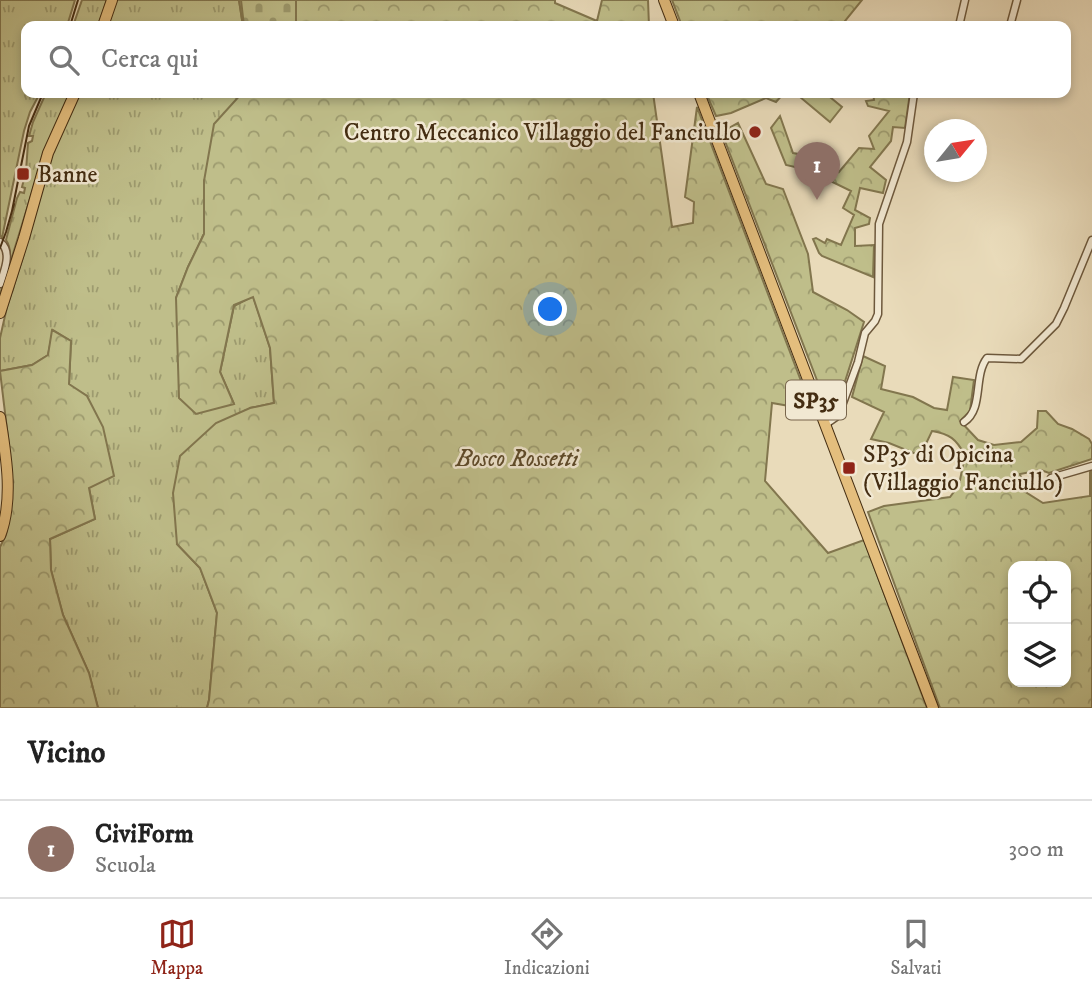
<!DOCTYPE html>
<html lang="it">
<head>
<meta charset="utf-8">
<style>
  body { margin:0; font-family:"IM FELL DW Pica",serif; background:#f2f2f2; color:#222 }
  .controls { position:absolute; right:21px; bottom:21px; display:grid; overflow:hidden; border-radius:14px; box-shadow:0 4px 10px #0003 }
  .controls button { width:63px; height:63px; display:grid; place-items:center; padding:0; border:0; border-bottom:2px solid #e0e0e0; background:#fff; color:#222; font:35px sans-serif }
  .compass { position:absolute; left:924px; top:119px; width:63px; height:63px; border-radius:50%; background:#fff; box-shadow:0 4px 10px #0003; rotate:60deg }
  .you { position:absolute; left:551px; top:310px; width:24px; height:24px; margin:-18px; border:5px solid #fff; border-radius:50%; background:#1a73e8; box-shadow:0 0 0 10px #1a73e833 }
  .badge { display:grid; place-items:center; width:46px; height:46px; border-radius:50%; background:#8f2418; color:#fff; font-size:23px; font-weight:700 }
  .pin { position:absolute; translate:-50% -58px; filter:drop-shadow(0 2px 4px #0008) }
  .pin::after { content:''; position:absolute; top:37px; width:24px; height:21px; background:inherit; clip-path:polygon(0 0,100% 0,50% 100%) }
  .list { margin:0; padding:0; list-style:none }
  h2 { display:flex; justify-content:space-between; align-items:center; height:91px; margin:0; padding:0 28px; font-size:30px }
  h2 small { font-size:23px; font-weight:400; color:#767676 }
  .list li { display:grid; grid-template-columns:46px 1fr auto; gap:21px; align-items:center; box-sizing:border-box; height:98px; padding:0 28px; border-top:2px solid #e0e0e0 }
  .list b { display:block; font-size:26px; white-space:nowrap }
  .list p { margin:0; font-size:23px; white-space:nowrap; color:#767676 }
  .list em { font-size:23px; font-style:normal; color:#767676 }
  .icon { flex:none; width:38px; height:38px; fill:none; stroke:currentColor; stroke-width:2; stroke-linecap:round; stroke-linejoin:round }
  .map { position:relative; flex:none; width:1092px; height:708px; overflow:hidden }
  .search { position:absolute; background:#fff; box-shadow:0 4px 10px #0003; left:21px; right:21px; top:21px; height:77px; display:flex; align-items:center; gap:18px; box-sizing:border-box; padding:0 24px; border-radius:14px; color:#767676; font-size:26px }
  .sheet { height:189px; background:#fff }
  nav { display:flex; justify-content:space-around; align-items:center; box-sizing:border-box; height:98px; border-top:2px solid #e0e0e0; background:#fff; font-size:19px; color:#767676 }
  nav a { display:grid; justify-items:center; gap:4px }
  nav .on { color:#8f2418 }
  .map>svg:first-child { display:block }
  .grass { fill:url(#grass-tufts); stroke:#82764e; stroke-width:2 }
  .forest { fill:url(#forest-crowns); stroke:#82764e; stroke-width:2; fill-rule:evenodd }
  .cemetery { fill:url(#cemetery-stones); stroke:#82764e; stroke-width:2 }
  .garden { fill:#bfbe8a; stroke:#82764e; stroke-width:2 }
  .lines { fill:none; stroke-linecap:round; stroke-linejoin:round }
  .minor-casing { stroke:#6d583c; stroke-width:9 }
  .primary-casing { stroke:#442d12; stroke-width:12 }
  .minor { stroke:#f1e8d2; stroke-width:6 }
  .primary { stroke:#e4be7d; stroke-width:10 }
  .tram { stroke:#442d12; stroke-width:2 }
  .poi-dot { fill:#8f2418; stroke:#f1e8d2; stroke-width:2.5 }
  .labels { text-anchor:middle; stroke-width:5; stroke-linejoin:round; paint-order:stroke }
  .shield { fill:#f1e8d2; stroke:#78654c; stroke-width:2 }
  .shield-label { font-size:23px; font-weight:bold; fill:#442d12 }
  .poi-label { font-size:24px; fill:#442d12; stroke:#f1e8d2; text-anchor:start }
  .park-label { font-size:24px; font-style:italic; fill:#5d4a2a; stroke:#f1e8d2 }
</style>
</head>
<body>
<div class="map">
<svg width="1092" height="708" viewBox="0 0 1092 708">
  <defs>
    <pattern id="grass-tufts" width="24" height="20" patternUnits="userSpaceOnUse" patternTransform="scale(1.75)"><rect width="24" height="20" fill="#bfbe8a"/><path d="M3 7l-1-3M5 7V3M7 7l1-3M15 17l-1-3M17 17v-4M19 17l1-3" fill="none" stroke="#9d9b6f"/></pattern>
    <pattern id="forest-crowns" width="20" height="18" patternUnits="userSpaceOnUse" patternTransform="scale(1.75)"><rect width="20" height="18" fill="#bfbe8a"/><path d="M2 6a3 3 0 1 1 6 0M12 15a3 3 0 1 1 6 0" fill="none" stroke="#9d9b6f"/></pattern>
    <pattern id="cemetery-stones" width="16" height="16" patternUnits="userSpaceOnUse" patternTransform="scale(1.75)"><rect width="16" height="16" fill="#bfbe8a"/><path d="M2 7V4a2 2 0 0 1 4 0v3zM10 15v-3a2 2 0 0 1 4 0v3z" fill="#9d9b6f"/></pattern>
  </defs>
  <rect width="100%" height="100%" fill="#e9dbba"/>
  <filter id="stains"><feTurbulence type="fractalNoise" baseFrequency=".00286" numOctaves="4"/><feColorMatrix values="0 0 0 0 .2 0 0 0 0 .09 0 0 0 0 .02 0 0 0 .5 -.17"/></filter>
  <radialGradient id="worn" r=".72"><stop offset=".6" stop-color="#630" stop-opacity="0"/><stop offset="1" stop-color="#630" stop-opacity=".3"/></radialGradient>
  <path class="grass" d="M0 0H75L67 26H26V93H40L30 112 24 131 2 238 0 235Z
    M82 0H107L98 26H73Z
    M116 0H239L243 26H107Z
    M46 93H70L45 150 0 296C2 279 17 256 6 240L17 198 20 192 24 193 25 188 22 187 26 171 28 143 32 141 33 136H29L33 122Z
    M80 93H242L204 181V234L188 267 176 298 234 404 220 372 234 306 253 296 270 348 274 403 250 408 177 544 200 568 217 613 209 700 207 708H98L89 673 63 615 51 570 50 539 95 519 89 488 87 396 69 385 71 341 53 330 48 355 32 365 0 371V338L7 307 23 257 46 172 58 139Z"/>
  <path class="forest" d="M239 0H555V3L597 21 602 0H648L649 26H243Z
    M672 0H862L841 26H682Z
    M242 93H653L672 227 693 223 694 202 685 197 697 107 812 410 772 403 765 481 828 553 864 540 927 708H207L209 700 217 613 200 568 177 544 173 493 180 456 216 423 250 408 274 403 270 348 253 297 234 305 220 372 234 404 196 414 179 398 176 298 188 267 204 234V181L214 124Z
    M706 93H784L776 102 766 98 731 113 716 116Z
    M873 93H910L905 128 893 127 891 141 870 167 886 180 883 193 860 188 855 210 870 218 869 224 855 228V246L874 245 873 277 822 256 819 253 813 239 816 238 825 243 827 239 841 245 854 215 843 208 851 191 808 170 786 165 771 128 780 116 793 153 833 160 839 172 859 148 874 149 869 136 889 111 868 106 866 101 874 100Z
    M738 123 766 184 783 189 808 254 813 292 847 310 864 322 840 397 830 414 723 136 729 128Z
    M52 330 71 341 69 384 87 396 103 427 114 476 89 488 95 519 50 539 51 570 63 615 89 673 98 708H0V547L6 535 10 514 9 446 0 371 32 365 48 355Z
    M863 356 885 366 881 389 913 397 934 408 947 410 953 377 974 380 970 411 960 421 978 440 994 445 1021 442 1037 428 1038 411H1046L1058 424 1072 429 1089 439 1092 444V459L1049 473 1041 470 1020 474 1024 491 1043 503 1090 496V472L1092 471V708H940L868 512 884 506 950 497 959 485 965 455C956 439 950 434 932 431L923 450 916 454 889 443 871 439 884 412 852 397ZM1013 566H1066V682H1013Z"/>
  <path class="cemetery" d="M241 0H296V26H244Z"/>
  <path class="garden" d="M804 93H825L842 107 830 122 800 97Z"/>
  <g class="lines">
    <g class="minor-casing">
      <path id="minor" d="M959 26 965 0
        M1010 26 1017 0
        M0 242C13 252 4 271 0 284
        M964 422C984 409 973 376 987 358L1021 359 1056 324 1064 308 1092 240
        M826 424 836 417 843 403 858 362 865 333 875 321 878 314 879 224 907 142 914 93
        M1051 478 1092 466"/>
    </g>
    <g class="primary-casing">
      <path id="primary" d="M664 0 674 26
        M103 26 112 0
        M699 93 933 708
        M0 313 24 238 48 153 75 93
        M0 417C6 455 14 499 0 536"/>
    </g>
    <use href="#minor" class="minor"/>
    <use href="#primary" class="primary"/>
    <path class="tram" d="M70 26 78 0
      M12 211 29 126 43 93
      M0 248 6 232 14 204"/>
  </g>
  <g class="poi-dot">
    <circle cx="755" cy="132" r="7"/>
    <rect x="16" y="167" width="14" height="14" rx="3.5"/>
    <rect x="842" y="461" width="14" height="14" rx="3.5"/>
  </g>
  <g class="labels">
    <rect class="shield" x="786" y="380.5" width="60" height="39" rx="5"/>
    <g class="shield-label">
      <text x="816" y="408">SP35</text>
    </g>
    <g class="poi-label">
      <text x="741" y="140" text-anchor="end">Centro Meccanico Villaggio del Fanciullo</text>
      <text x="37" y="182">Banne</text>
      <text x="863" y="462">SP35 di Opicina<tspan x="863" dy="28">(Villaggio Fanciullo)</tspan></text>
    </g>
    <g class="park-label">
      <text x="517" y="466">Bosco Rossetti</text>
    </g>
  </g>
  <rect width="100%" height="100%" filter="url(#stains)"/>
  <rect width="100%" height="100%" fill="url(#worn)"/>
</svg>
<div class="controls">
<button><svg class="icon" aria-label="locate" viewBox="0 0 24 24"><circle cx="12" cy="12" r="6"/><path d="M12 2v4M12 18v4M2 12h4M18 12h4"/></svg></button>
<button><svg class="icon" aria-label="layers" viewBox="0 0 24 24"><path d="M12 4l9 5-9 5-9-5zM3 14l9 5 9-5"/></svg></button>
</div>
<svg class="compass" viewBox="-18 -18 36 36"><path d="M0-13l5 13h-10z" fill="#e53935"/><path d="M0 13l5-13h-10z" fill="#767676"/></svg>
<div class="you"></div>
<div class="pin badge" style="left:817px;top:200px;background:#8d6e63">1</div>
<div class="search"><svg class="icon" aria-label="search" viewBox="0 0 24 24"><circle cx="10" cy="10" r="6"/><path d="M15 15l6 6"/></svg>Cerca qui</div>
</div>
<section class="sheet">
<h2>Vicino<small></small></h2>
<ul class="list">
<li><span class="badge" style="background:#8d6e63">1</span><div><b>CiviForm</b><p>Scuola</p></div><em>300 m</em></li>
</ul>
</section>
<nav>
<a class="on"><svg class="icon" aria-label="map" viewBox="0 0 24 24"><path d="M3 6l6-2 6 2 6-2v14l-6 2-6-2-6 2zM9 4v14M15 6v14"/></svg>Mappa</a>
<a><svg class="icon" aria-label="directions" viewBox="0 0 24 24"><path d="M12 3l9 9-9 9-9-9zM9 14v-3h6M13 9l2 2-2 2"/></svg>Indicazioni</a>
<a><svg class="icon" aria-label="saved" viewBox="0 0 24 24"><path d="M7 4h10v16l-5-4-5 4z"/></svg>Salvati</a>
</nav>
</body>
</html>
